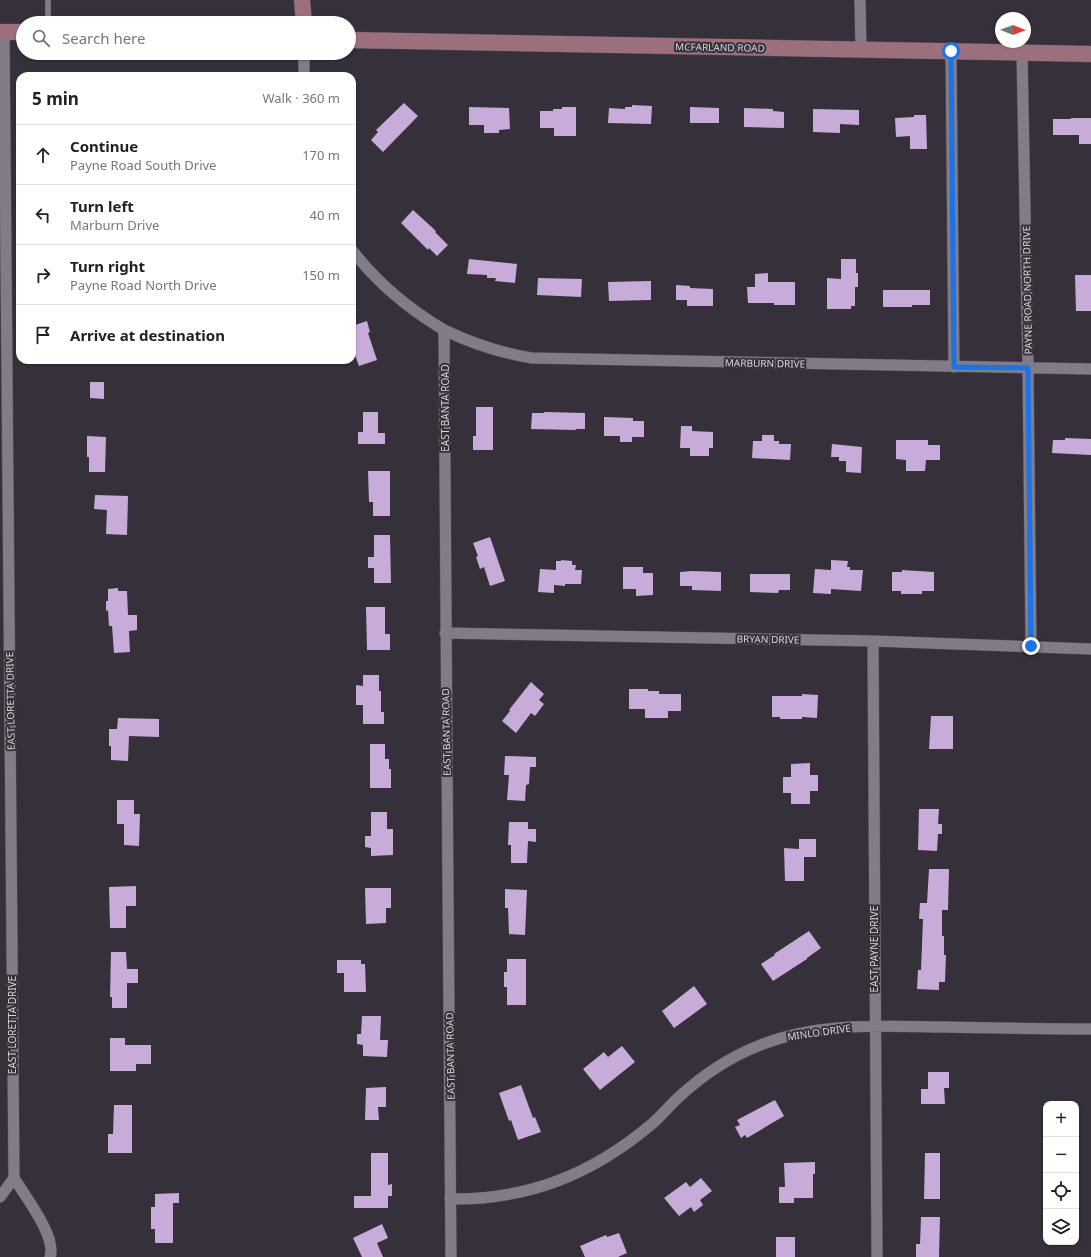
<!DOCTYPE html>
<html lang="en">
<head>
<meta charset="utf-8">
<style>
  body { margin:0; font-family:"Noto Sans",sans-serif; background:#f2f2f2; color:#222 }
  .controls { position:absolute; right:12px; bottom:12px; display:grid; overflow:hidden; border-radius:8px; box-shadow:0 1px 3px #0004 }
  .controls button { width:36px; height:36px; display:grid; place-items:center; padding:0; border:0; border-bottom:1px solid #e0e0e0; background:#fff; color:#222; font:20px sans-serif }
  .compass { position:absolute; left:995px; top:12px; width:36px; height:36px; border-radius:50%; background:#fff; box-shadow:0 1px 3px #0004; rotate:91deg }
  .stop { position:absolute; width:12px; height:12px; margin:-9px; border:3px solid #1a73e8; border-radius:50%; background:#fff }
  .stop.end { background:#1a73e8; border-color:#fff; box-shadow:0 1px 4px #0008 }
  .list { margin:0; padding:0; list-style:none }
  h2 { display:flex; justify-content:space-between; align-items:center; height:52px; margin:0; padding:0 16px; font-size:17px }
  h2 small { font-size:13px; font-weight:400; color:#767676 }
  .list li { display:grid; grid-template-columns:26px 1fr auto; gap:12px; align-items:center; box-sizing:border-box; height:60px; padding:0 16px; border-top:1px solid #e0e0e0 }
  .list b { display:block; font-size:15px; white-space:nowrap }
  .list p { margin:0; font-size:13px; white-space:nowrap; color:#767676 }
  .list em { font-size:13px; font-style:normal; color:#767676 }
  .icon { flex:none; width:22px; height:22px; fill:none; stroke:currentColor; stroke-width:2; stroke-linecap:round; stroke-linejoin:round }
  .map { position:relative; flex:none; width:1091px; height:1257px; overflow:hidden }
  .search { position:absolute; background:#fff; box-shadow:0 1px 3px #0004; left:16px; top:16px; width:340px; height:44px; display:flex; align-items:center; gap:10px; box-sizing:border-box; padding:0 14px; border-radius:22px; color:#767676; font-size:15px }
  .panel { position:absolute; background:#fff; box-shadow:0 1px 3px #0004; left:16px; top:72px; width:340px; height:292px; border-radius:12px }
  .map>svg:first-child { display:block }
  .building { fill:#c7acd9 }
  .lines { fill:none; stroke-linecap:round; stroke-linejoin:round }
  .lane-casing { stroke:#524d56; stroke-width:6 }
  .street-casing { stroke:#524d56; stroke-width:12 }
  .secondary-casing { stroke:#524d56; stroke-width:17 }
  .lane { stroke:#827b88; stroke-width:5.5 }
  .street { stroke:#827b88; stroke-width:11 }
  .secondary { stroke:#9c6f7d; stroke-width:16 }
  .route { stroke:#1a73e8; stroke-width:5 }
  .labels { text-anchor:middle; stroke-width:4; stroke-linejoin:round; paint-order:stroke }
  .street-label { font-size:10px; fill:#dad6dd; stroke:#36303a }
</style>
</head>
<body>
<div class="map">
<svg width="1091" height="1257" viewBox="0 0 1091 1257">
  <rect width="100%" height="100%" fill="#36303a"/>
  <path class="building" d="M404 103 418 116 383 152 371 140 378 132 376 130Z
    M632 105 652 106 651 124 608 123 609 108 625 109V107H632Z
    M469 107 509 108 510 129 499 130V133H484V125H469Z
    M562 107H576V136H554V128H540V111H553V109H562Z
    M690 107 719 108V123H690Z
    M744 108 773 109V111L784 112V128L744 127Z
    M813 109 859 110V125L840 124V133L813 132Z
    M914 115H926L927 149H910V136L896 137 895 118 914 117Z
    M1071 118H1091V144H1079V135H1053V119H1071Z
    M413 210 436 231 435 232 448 245 437 256 429 248 428 250 401 223Z
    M469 259 517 264 515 283 495 281 496 278H487V275L467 274Z
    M841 259H856V273H858V287H855V306H851V309H827V278L841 279Z
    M768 273V282H795V305H774V303H748L747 287H755V274Z
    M1075 275H1091V311H1076Z
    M538 278 582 279 581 297 537 295Z
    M651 281V300L609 301 608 282Z
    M676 285 690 286V288L713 289V306H687V300H676Z
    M883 290H930V305H912V307H883Z
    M367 321 370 332 368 333 377 360 359 366 352 347V326Z
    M90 382H104V399L90 398Z
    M476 407H493V450H473V436H476Z
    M363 412H378V433H385V444H358V432H363Z
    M544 412 585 413V429H576V430L531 429 532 413H544Z
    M604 417 633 418V421H644V437H632V442H620V436H604Z
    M681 426H692V431L713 432V448H709V456H690V448H680Z
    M762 435H774V441H779V444H791L790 460 752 458 753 441H762Z
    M87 436 106 437 105 472H89V457H87Z
    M1065 438 1091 439V455L1052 453 1053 440H1065Z
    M896 440H928V445H940V460H926L925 471H906V460L896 459Z
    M832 444 862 447 861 473 846 472V461H839V457H831Z
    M368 471H390V516H373V502H369Z
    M95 495 128 496 127 535 106 534 107 510 94 509Z
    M374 535H390L391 583H374V568H368V557H374Z
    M490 537 505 581 490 586 484 567 480 569 476 557 478 556 473 543Z
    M561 560 572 561V565H576L575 570H582L581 584H565V586L554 585V593L538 592 540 569 556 570V561H561Z
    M831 560 848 561 847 567H850V570H863L861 591 831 589V594L813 593 815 569 831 570Z
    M623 567H643V573H653V595L636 596V589H623Z
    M902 570 934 572V591H922V594H901V591H892V572H902Z
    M692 571 721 572V591L692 590V586H680V572Z
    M750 574H790V590H779L778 593 750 592Z
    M118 588V591H127L128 615H137V630L129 631 130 652 114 653 112 626H109L108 610 106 611V601H108V589Z
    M366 607H385V634H390V650H367Z
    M363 675H379V691H381V712H384V724H363V705H356V685L363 686Z
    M531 682 544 694 539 700 544 704 535 716 531 713 516 733 502 721 510 711 509 710Z
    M629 689H648V691H659V694H681V711H668V718H645V709H629Z
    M802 694 818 695 817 718 802 717V719H780V717H772V696H802Z
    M931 716H953V749H929Z
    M118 718 159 719V737L129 736 128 761 111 760V746H109V729H117Z
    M370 744H385V759H389V769H391V788H370Z
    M505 756 536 757V767H530L529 784 526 785 525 801 507 800 509 775H504Z
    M810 763V775H818V791H810V804H791V793H783V777H791V764Z
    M117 800H134V814H140L139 846 124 845V824H117Z
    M919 809H939L938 824H942V834H938L937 851 918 850Z
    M371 812H387V829H393V855L371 856V848L365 847V836H371Z
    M509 822H528V829H536V842L528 841 527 863H511V845H508Z
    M799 839H816V857H804V881H785L784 848 799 849Z
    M929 869H949L948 910H942V936H944V955H946L945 982H939V990L917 989 918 970H921L923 919H919L920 903H927Z
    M136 886V906H126V928H110L109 887Z
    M365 888H391V908H386V923L366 924Z
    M505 889 527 890 525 935 509 934 508 908H505Z
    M809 931 821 948 807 958V959L773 981 761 964 775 955 774 954Z
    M111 952H126L127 969H138V983H127V1008H112V997H110Z
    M507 959H526V1005H507V987H504V972H507Z
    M337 960H361V964H365L366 992H344V973H337Z
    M694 986 707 1004 674 1028 662 1011Z
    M362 1016H381L380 1040H388L387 1057 363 1056V1045L357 1044V1034H361Z
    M110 1038H125V1045H151V1064H136V1071H110Z
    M622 1046 635 1062 600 1090 583 1069 604 1052 608 1057Z
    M928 1072H949V1088H944L945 1104H921V1089H928Z
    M521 1085 533 1118 535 1117 541 1132 518 1140 511 1120 509 1121 499 1093Z
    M386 1087V1107H378L379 1120H365L366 1088Z
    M775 1100 784 1116 747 1138 745 1135 741 1138 735 1127 740 1125 737 1120Z
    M114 1105H132V1153H108V1134H113Z
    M371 1153H388V1185L392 1184V1196H388V1208H354V1196H371Z
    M925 1153H940V1199H924Z
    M815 1162V1174H813V1198H794V1203H779V1187H785L784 1163Z
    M701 1178 712 1191 700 1200 703 1205 694 1212 691 1207 679 1216 664 1198 686 1182 690 1187Z
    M179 1193V1203H173V1243H155V1229H151V1207H155V1194Z
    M921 1217H940L939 1257H916V1244H920Z
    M382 1224 388 1238 377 1243 383 1257H362L353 1238Z
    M619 1233 627 1253 618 1257H585L580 1246 606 1235 607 1237Z
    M776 1237H795V1257H776Z"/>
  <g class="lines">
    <g class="lane-casing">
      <path id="lane" d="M48 0V23"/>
    </g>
    <g class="street-casing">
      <path id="street" d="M860 0 861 50
        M4 32 14 1178C25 1196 57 1237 50 1257
        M951 51 954 367
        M304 53V76
        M1022 53 1028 368 1031 646
        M352 250C377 283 409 309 444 330 445 639 449 948 451 1257
        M444 330C473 344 501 353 532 358L1091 369
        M445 633 873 641 1091 649
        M873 641 877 1257
        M0 1197 14 1178
        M450 1199C529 1200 593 1174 653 1123 662 1115 670 1105 680 1096 703 1075 728 1058 758 1046 816 1022 881 1026 942 1027 992 1028 1041 1029 1091 1029"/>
    </g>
    <g class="secondary-casing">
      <path id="secondary" d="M302 0 304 23
        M0 32H23
        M349 40 1091 54"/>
    </g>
    <use href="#lane" class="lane"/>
    <use href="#street" class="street"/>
    <use href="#secondary" class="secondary"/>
  </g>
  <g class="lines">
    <path class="route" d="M951 51 954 367 1028 368 1031 646"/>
  </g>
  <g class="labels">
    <g class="street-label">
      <text transform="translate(720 47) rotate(1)" y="4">MCFARLAND ROAD</text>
      <text transform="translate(1027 290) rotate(-91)" y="4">PAYNE ROAD NORTH DRIVE</text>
      <text transform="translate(765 363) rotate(1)" y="4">MARBURN DRIVE</text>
      <text transform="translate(445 408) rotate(-90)" y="4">EAST BANTA ROAD</text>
      <text transform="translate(768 639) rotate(1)" y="4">BRYAN DRIVE</text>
      <text transform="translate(10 701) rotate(-91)" y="4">EAST LORETTA DRIVE</text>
      <text transform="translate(446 732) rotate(-91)" y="4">EAST BANTA ROAD</text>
      <text transform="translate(874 949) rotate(-90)" y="4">EAST PAYNE DRIVE</text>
      <text transform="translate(12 1025) rotate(-90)" y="4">EAST LORETTA DRIVE</text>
      <text transform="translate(819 1032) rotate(-8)" y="4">MINLO DRIVE</text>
      <text transform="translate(450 1056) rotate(-91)" y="4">EAST BANTA ROAD</text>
    </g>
  </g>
</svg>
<div class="controls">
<button>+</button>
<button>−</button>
<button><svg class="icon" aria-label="locate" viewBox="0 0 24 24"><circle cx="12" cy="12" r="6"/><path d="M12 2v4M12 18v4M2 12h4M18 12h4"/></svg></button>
<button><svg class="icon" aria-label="layers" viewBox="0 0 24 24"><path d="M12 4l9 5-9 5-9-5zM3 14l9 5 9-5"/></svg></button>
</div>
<svg class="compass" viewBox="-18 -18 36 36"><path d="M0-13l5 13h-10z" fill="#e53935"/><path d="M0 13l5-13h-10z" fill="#767676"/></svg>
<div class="stop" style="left:951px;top:51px"></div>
<div class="stop end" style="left:1031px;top:646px"></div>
<div class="search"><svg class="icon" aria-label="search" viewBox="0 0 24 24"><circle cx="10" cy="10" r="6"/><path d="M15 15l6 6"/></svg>Search here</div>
<section class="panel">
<h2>5 min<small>Walk · 360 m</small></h2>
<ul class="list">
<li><svg class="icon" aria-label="ahead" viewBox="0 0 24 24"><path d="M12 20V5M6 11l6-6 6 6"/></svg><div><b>Continue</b><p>Payne Road South Drive</p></div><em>170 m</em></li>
<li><svg class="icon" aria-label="left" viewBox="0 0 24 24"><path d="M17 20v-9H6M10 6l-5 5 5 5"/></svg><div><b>Turn left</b><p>Marburn Drive</p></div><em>40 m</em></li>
<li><svg class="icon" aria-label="right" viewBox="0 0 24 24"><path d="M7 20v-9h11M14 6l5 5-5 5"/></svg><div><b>Turn right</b><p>Payne Road North Drive</p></div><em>150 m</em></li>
<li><svg class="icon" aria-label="arrive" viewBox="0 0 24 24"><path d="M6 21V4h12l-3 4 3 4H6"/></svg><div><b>Arrive at destination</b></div></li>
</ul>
</section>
</div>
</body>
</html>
